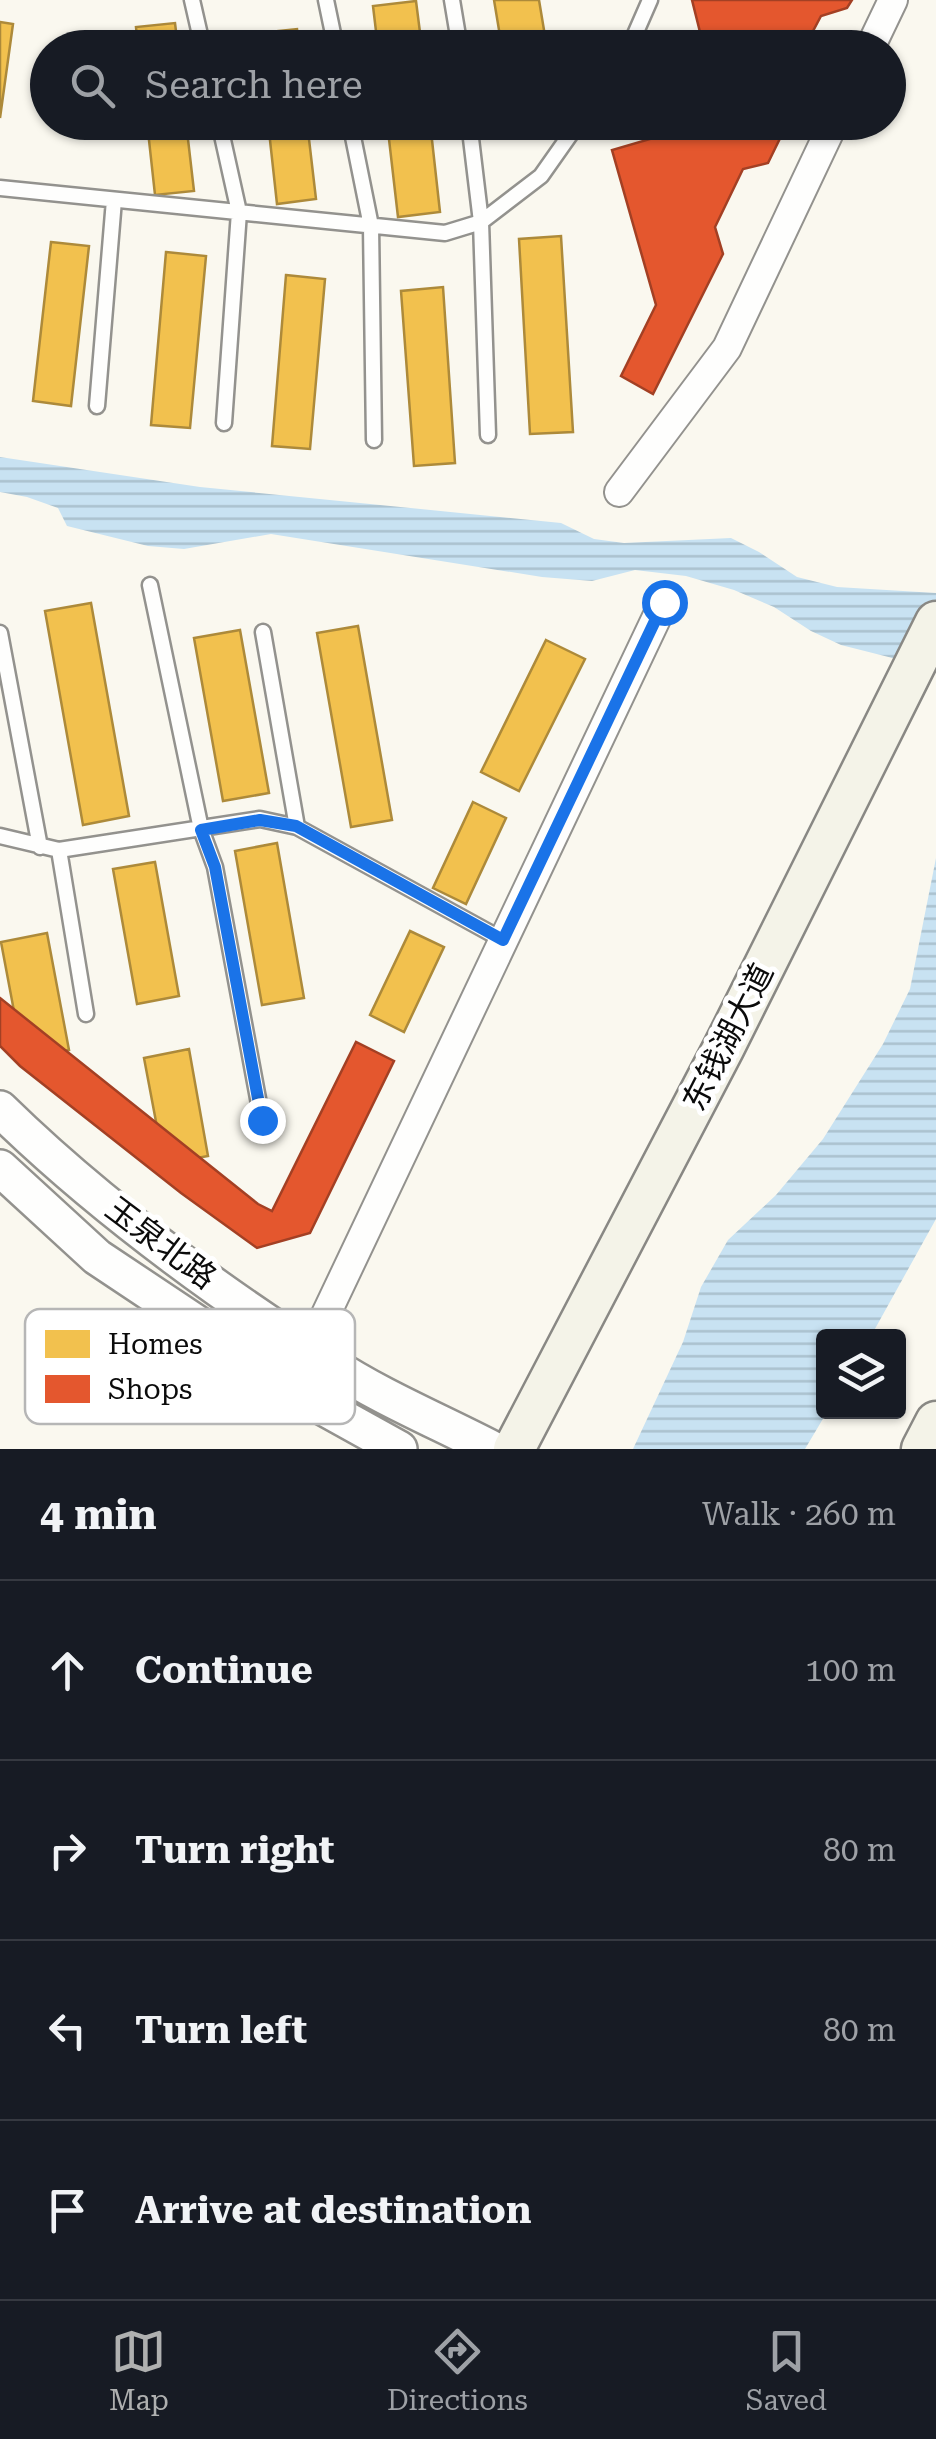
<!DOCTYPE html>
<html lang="en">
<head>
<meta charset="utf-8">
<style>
  body { margin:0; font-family:"Roboto Serif","Noto Sans SC",serif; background:#20242c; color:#f1f3f6 }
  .controls { position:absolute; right:30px; bottom:30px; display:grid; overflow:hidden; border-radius:10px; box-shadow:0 2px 8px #0004 }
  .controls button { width:90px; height:90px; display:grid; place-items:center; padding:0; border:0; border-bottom:2px solid #363941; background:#171b24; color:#f1f3f6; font:50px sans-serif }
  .stop { position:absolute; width:30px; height:30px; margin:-22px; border:8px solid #1a73e8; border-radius:50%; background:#fff }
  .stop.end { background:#1a73e8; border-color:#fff; box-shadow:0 2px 10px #0008 }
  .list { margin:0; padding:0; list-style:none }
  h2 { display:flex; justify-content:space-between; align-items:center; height:130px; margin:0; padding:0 40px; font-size:42px }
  h2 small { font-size:32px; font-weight:400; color:#9ea1a6 }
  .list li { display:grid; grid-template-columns:65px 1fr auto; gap:30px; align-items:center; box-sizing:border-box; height:180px; padding:0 40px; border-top:2px solid #363941 }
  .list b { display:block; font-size:38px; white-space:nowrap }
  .list em { font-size:32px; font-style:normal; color:#9ea1a6 }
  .icon { flex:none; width:55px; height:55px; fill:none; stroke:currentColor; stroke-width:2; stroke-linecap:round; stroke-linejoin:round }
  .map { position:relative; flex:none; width:936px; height:1449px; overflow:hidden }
  .search { position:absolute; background:#171b24; box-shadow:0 2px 8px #0004; left:30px; right:30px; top:30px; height:110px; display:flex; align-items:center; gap:25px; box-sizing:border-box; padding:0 35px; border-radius:55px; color:#9ea1a6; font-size:38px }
  .sheet { height:850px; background:#171b24 }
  nav { display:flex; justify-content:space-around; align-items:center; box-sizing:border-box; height:140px; border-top:2px solid #363941; background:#171b24; font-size:28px; color:#9ea1a6 }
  nav a { display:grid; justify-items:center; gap:5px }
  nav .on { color:#afb0b0 }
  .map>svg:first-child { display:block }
  .water { fill:url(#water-rules) }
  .homes { fill:#f2c14e; stroke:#ad8a3a; stroke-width:2.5 }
  .shops { fill:#e4572e; stroke:#a34024; stroke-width:2.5 }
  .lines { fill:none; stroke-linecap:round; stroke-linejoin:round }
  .service-casing { stroke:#93928e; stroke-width:19 }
  .minor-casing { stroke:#93928e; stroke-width:32 }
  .tertiary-casing { stroke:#93928e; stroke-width:40 }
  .secondary-casing { stroke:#898884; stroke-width:45 }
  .service { stroke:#fefefd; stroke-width:14 }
  .minor { stroke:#fefefd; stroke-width:28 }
  .tertiary { stroke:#fefefd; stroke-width:35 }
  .secondary { stroke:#f4f3e8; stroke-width:40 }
  .route { stroke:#1a73e8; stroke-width:12 }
  .labels { text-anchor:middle; stroke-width:10; stroke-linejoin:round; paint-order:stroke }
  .street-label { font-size:32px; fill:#0b0b0b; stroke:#fff }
  .key { fill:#fff; stroke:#b6b6b6; stroke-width:2.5 }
  .key-label { font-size:28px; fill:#0b0b0b }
</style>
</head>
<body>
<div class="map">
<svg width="936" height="1449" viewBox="0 0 936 1449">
  <defs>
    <pattern id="water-rules" width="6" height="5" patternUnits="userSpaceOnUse" patternTransform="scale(2.5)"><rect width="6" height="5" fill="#c8e2f2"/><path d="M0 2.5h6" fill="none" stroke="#aac1ce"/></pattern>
  </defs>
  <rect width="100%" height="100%" fill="#faf8ef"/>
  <path class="water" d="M0 457 200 487 561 523 594 539 624 543 731 538 759 552 797 577 837 587 936 593V669L841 645 811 631 774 607 734 590 686 576 635 570 592 581 542 577 271 534 184 549 148 546 67 526 58 508 27 497 0 492Z
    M936 858V1219L871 1336H824V1412H827L805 1449H633L683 1342 701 1287 728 1240 776 1195 823 1139 883 1044 910 989Z"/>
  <path class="homes" d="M494 0H539L547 48H502Z
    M696 0H741L753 48H708Z
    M416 1 422 48H378L373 6Z
    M0 22 13 24 0 118Z
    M175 23 178 48H138L136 27Z
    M297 29 299 48H259L258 33Z
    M147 122H186L194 191 155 195Z
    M268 122H307L316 199 277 204Z
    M387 122H430L440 212 398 217Z
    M727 122H772V125L730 136Z
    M658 141 696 279 656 290 617 152Z
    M561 236 573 432 530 434 519 239Z
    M51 242 89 246 71 406 33 401Z
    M166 252 206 256 190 428 151 425Z
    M286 275 325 279 310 449 272 446Z
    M443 287 455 463 414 466 401 291Z
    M91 603 129 816 83 825 45 611Z
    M358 626 392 820 351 827 317 633Z
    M240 630 269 793 223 801 194 638Z
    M546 640 585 659 519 791 481 772Z
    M473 802 506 818 466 904 433 888Z
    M277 843 304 998 262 1005 235 851Z
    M155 862 179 996 137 1004 113 869Z
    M410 931 444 947 404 1032 370 1015Z
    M47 933 69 1050 23 1059 1 942Z
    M356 1045 390 1061 309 1229 275 1212Z
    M189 1049 208 1156 164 1164 144 1058Z"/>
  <path class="shops" d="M692 0H852L847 8 821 16 804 48H704Z
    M708 122H788L768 163 743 169 715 227 723 254 653 394 621 376 656 305 612 150Z
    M0 998 258 1204 272 1211 356 1042 394 1061 310 1233 257 1248 181 1193 20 1066 0 1046Z"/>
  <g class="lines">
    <g class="service-casing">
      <path id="service" d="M192 0 203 48
        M326 0 336 48
        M452 0 460 48
        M629 48 650 0
        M219 122 239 212 224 423
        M350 122 371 226 374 440
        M469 122 481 222 488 435
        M0 188 445 233 481 222 541 176 579 122
        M97 406 114 200
        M150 585 201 829 215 867 262 1120
        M263 632 297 827
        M0 633 40 847
        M0 836 59 850 260 819 297 827 503 940
        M59 850 86 1014"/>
    </g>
    <g class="minor-casing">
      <path id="minor" d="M870 48 893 0
        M619 492 727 348 834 122
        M309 1350 664 602"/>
    </g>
    <g class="tertiary-casing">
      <path id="tertiary" d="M0 1109C97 1204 216 1291 330 1364 380 1397 438 1421 492 1449
        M0 1168 97 1257 316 1403 399 1449"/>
    </g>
    <g class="secondary-casing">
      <path id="secondary" d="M514 1449 724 1047 936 622
        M922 1449 936 1422"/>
    </g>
    <use href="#service" class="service"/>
    <use href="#minor" class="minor"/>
    <use href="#tertiary" class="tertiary"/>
    <use href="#secondary" class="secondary"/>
  </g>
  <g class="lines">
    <path class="route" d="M262 1120 215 867 201 830 260 820 296 826 503 940 664 602"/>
  </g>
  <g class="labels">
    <g class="street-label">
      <text transform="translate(728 1037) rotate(-63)" y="11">东钱湖大道</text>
      <text transform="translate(161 1243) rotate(37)" y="11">玉泉北路</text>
    </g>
  </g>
  <rect x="25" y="1309" width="330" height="115" rx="15" class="key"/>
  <rect x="45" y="1330" width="45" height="28" fill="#f2c14e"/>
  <rect x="45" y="1375" width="45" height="28" fill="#e4572e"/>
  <g class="key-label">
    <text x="108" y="1354">Homes</text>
    <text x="108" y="1399">Shops</text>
  </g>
</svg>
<div class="controls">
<button><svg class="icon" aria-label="layers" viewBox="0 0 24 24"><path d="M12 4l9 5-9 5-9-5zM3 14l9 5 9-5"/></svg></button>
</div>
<div class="stop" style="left:664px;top:602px"></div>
<div class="stop end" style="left:262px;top:1120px"></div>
<div class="search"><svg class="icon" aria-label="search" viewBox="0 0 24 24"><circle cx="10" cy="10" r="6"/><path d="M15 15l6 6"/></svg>Search here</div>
</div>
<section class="sheet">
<h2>4 min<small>Walk · 260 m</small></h2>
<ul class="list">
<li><svg class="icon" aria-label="ahead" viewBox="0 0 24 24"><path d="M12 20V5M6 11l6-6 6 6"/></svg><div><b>Continue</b></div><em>100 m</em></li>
<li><svg class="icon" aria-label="right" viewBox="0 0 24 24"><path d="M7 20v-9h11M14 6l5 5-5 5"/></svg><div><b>Turn right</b></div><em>80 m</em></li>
<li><svg class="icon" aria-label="left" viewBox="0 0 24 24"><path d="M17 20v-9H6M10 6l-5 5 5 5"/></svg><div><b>Turn left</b></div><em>80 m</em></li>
<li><svg class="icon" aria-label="arrive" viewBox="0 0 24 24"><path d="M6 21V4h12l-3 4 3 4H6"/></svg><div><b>Arrive at destination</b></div></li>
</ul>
</section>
<nav>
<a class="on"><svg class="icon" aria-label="map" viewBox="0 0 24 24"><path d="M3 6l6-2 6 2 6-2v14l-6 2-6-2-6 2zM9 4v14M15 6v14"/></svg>Map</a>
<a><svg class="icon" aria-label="directions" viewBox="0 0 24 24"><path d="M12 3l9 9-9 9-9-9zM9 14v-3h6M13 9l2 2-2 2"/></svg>Directions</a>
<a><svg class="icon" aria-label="saved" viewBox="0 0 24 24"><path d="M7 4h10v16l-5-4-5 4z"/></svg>Saved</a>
</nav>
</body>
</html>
